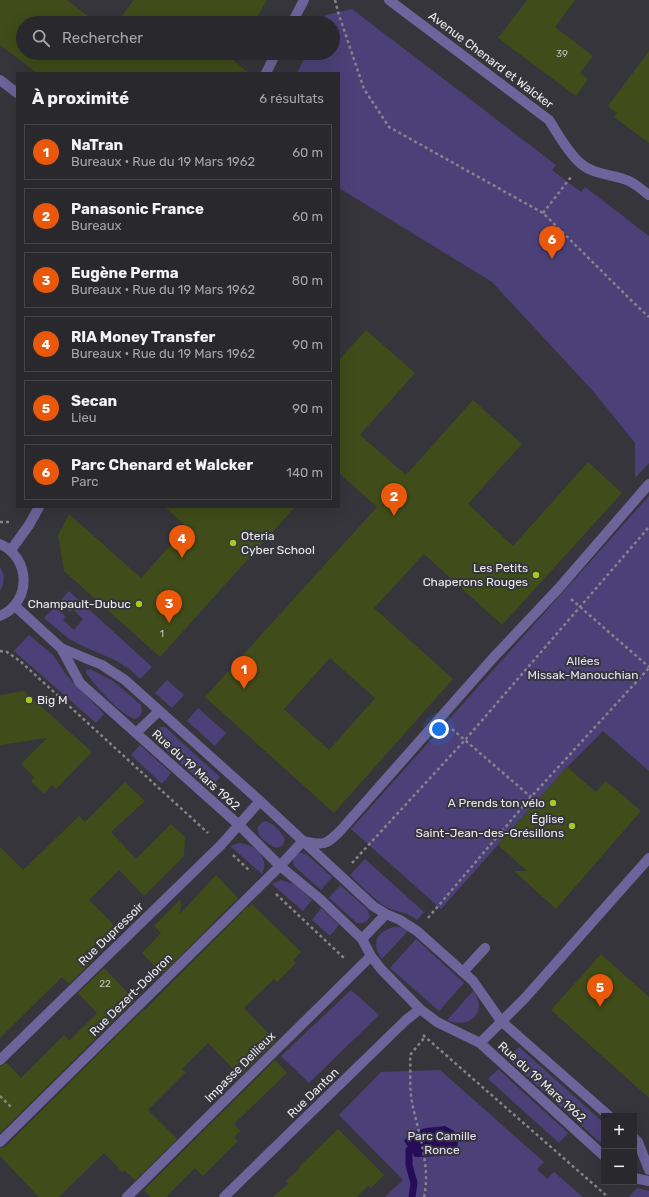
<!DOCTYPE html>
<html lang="fr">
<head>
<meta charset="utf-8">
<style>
  body { margin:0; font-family:Rubik,sans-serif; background:#343439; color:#f1f3f6 }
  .controls { position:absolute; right:12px; bottom:12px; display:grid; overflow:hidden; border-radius:0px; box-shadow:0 4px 16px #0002 }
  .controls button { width:36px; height:36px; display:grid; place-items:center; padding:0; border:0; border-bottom:1px solid #444449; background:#28282d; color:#f1f3f6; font:20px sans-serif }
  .you { position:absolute; left:439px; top:729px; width:14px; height:14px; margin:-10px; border:3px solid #fff; border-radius:50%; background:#1a73e8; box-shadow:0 0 0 6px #1a73e833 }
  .badge { display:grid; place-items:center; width:26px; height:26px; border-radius:50%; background:#ea580c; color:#fff; font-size:13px; font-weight:700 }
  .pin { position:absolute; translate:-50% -33px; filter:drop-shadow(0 1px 2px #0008) }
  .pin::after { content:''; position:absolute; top:21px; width:14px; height:12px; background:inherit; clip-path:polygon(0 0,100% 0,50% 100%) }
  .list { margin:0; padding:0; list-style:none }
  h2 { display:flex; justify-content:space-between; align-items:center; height:52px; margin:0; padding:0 16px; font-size:17px }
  h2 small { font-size:13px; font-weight:400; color:#a5a6aa }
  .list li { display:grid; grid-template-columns:26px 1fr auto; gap:12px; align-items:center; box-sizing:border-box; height:56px; margin:0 8px 8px; padding:0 8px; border:1px solid #444449; border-radius:0px }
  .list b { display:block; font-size:15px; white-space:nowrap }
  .list p { margin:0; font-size:13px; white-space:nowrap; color:#a5a6aa }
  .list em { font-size:13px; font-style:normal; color:#a5a6aa }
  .icon { flex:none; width:22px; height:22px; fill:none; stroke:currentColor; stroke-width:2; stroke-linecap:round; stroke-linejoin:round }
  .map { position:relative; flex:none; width:649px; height:1197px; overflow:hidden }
  .search { position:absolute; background:#28282d; box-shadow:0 4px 16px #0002; left:16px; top:16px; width:324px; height:44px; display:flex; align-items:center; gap:10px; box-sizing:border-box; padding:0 14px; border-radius:22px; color:#a5a6aa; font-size:15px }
  .panel { position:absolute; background:#28282d; box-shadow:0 4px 16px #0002; left:16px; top:72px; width:324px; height:436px; border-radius:0px }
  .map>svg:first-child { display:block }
  .green { fill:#4b4178 }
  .water { fill:#260c59 }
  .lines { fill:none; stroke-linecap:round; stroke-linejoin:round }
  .stream { stroke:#260c59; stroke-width:7 }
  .building { fill:#404c19; fill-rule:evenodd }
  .path { stroke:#85848a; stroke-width:2.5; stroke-dasharray:3 3; stroke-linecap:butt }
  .service { stroke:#6c649a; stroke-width:10 }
  .minor { stroke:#6c649a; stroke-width:10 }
  .tertiary { stroke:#6c649a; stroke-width:10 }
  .poi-dot { fill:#a7c81f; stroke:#36353c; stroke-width:1.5 }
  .labels { text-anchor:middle; stroke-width:4; stroke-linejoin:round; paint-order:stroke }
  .number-label { font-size:10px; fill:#c0c3ba }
  .street-label { font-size:12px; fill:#ebebef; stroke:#36353c }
  .poi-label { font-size:12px; fill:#ebebef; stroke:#36353c; text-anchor:end }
  .park-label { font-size:12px; fill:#e3e1f8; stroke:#36353c }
</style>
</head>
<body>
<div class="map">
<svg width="649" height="1197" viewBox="0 0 649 1197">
  <rect width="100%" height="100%" fill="#36353c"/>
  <path class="green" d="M352 9 556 165 552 170 581 192 585 187 649 236V463L635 478V443L593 391 492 282 339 188V73H297L307 53H333V23H322L326 15Z
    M649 496V771L603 731 567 767 441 909 351 829Z
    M0 567C5 575 5 582 0 591Z
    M69 591 152 667 140 679 131 670 115 660 87 648 69 639 44 618 55 607 66 617 63 620 74 630 83 619 73 609 70 612 59 602Z
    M29 635 53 655 68 677 104 714 96 723 14 651Z
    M90 669 113 681 141 705 142 711 140 716 135 719C118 713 97 687 86 673V670Z
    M167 680 184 695 172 708 155 693Z
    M198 708 226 733 215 746 187 721Z
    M160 727H165L220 777 209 789 154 739 153 735 154 729Z
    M140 745 171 773 162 784 131 755Z
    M265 821C274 823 281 832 285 839L283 845 277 848C266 844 247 829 265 821Z
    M239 843C255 844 270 858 262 874L230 846Z
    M300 853 306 854 332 877 321 890 294 866 293 861 295 856Z
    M365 859 424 912 417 920C405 911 400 913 388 908 375 901 361 885 350 875Z
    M281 880 294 884 312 900 303 911 272 884Z
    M340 885 367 909 370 916C367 922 364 924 357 923L329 898Z
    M321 908 339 925 330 936 312 920Z
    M394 927H401L408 931 382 959C370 944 377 931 394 927Z
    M416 939 464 983 439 1011 390 968Z
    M351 990 379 1015 309 1083 281 1056Z
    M473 991C489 1011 470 1030 447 1020Z
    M519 1047 604 1123V1146L508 1059Z
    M498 1069 568 1133 559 1143 488 1079Z
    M440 1070 544 1162 537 1169 547 1179 554 1172 583 1197H385L403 1180 339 1115 381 1072Z
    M637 1188 649 1191V1197H629Z"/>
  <path class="water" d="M445 1126 454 1131 458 1143 456 1151 442 1156 415 1157 404 1141 410 1133 426 1128Z"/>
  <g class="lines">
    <path class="stream" d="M409 1150V1165L414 1183 412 1197"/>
  </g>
  <path class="building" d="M0 0H67L97 23H23V53H230L228 56 249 73H37L0 45Z
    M134 0H267L254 23H116Z
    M527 0H575L555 27 593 56 580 73 588 79 576 96 498 38Z
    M649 51V143L614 117 617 113 608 106Z
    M366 330 415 373 360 435 406 475 473 400 522 444 468 504 513 546 588 462 622 493 502 625 424 554 374 608 453 679 334 813 205 697 377 507 339 473V360ZM330 658 375 698 329 750 284 709Z
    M165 507H295L160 657 64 571 58 535 69 514 141 578 187 527Z
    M24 691 92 752 56 789 52 785 44 794 31 781 34 777 21 764 47 738 0 745V695Z
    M567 767 596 792 606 781 641 811 556 909 514 871H527L498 845Z
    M125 782 145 801 111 832 136 859 171 824 185 837 184 856 144 896 119 870 89 900 114 925 88 952 94 959 69 984 62 977 0 1038V847L23 870 79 816 85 822Z
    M216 875 238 898 162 974 142 953 161 933 154 926 181 899 180 914Z
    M252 904 301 952 293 960 296 963 277 982 274 979 244 1008 276 1041 240 1076 208 1043 182 1069 186 1072 148 1110 177 1139 135 1180 124 1170 122 1172 104 1153 59 1197H39L0 1156V1148L5 1147 144 1009 145 1010 247 907 248 908Z
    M601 954 649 997V1098L551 1010Z
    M104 968 135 1000 0 1133V1066L7 1063 21 1078 64 1035 69 1041 97 1013 78 993Z
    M275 1060 287 1073 234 1124 241 1131 234 1137 238 1141 203 1176 195 1168 166 1197H151L144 1190Z
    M338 1129 384 1175 371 1188 368 1186 357 1197H273L288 1184 286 1181 300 1168 299 1167Z"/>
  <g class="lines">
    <path class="path" d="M335 0 338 12 364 89 389 127 543 213 635 304 649 317
      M543 213 571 177
      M0 522H9
      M571 599 649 667
      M0 651 7 652 20 661 208 833
      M452 729 531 797
      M233 855 250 871
      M352 863 465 740 649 527
      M276 894 345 959
      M428 918 531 797 649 668
      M423 1035 608 1197
      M0 1096 11 1107
      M424 1197C431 1165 418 1133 412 1102 409 1087 411 1070 410 1055L425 1037"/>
    <path class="service" d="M463 972 485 948
      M0 1142 280 866"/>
    <path class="minor" d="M389 0 549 120C558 134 567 151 580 163 593 175 613 174 629 181 636 184 643 191 649 195
      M0 80 17 93
      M15 606 61 648 102 665 125 680 260 801 373 906 386 914 400 920 417 931 463 972 473 981 501 1021 609 1116
      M61 648 80 683 239 825 280 866 320 899 362 939 371 956 381 969 420 1009 437 1022 480 1043 604 1156
      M136 733 159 711
      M280 866 303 841C324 846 326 845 341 830L493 658 559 588 649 484
      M362 939 386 914
      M480 1043 525 998 649 858
      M0 1060 221 845 260 801
      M634 1138 638 1142 649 1170
      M634 1178 649 1181
      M127 1197 371 956
      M224 1197 406 1020 420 1009"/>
    <path class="tertiary" d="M292 23 304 0
      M266 73 276 53
      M0 544C31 558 32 602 0 616
      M11 550 29 525 39 507"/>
  </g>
  <g class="poi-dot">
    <circle cx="233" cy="543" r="4"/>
    <circle cx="536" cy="575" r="4"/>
    <circle cx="139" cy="604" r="4"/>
    <circle cx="29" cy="700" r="4"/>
    <circle cx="553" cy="803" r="4"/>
    <circle cx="572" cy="826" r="4"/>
  </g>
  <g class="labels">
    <g class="number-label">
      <text x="562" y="57">39</text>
      <text x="162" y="637">1</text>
      <text x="105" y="987">22</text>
    </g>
    <g class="street-label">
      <text transform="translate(491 60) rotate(37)" y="4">Avenue Chenard et Walcker</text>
      <text transform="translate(196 770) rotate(42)" y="4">Rue du 19 Mars 1962</text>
      <text transform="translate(111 934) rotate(-44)" y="4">Rue Dupressoir</text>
      <text transform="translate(131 995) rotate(-45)" y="4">Rue Dezert-Doloron</text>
      <text transform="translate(240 1067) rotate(-45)" y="4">Impasse Dellieux</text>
      <text transform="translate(542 1082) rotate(42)" y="4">Rue du 19 Mars 1962</text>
      <text transform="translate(313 1093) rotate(-44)" y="4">Rue Danton</text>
    </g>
    <g class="poi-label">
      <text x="241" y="540" text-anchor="start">Oteria<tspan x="241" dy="14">Cyber School</tspan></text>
      <text x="528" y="572">Les Petits<tspan x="528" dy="14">Chaperons Rouges</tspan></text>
      <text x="131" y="608">Champault-Dubuc</text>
      <text x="37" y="704" text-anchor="start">Big M</text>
      <text x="545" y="807">A Prends ton vélo</text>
      <text x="564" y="823">Église<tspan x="564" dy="14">Saint-Jean-des-Grésillons</tspan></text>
    </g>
    <g class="park-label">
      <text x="583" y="665">Allées<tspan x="583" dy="14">Missak-Manouchian</tspan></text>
      <text x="442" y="1140">Parc Camille<tspan x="442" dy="14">Ronce</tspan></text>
    </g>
  </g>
</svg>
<div class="controls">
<button>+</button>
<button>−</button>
</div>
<div class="you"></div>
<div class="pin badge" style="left:244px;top:689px">1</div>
<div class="pin badge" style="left:394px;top:516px">2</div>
<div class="pin badge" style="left:169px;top:623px">3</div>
<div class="pin badge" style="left:182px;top:558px">4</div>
<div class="pin badge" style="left:600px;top:1007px">5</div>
<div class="pin badge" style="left:552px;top:259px">6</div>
<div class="search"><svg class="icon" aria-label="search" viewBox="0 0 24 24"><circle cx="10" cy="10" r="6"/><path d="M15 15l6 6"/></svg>Rechercher</div>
<section class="panel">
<h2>À proximité<small>6 résultats</small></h2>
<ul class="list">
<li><span class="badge">1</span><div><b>NaTran</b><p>Bureaux · Rue du 19 Mars 1962</p></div><em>60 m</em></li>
<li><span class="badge">2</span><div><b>Panasonic France</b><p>Bureaux</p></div><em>60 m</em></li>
<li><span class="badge">3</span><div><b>Eugène Perma</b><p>Bureaux · Rue du 19 Mars 1962</p></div><em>80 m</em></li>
<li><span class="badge">4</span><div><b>RIA Money Transfer</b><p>Bureaux · Rue du 19 Mars 1962</p></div><em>90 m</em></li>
<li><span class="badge">5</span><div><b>Secan</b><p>Lieu</p></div><em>90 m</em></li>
<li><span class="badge">6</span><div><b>Parc Chenard et Walcker</b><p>Parc</p></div><em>140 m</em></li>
</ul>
</section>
</div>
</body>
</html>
